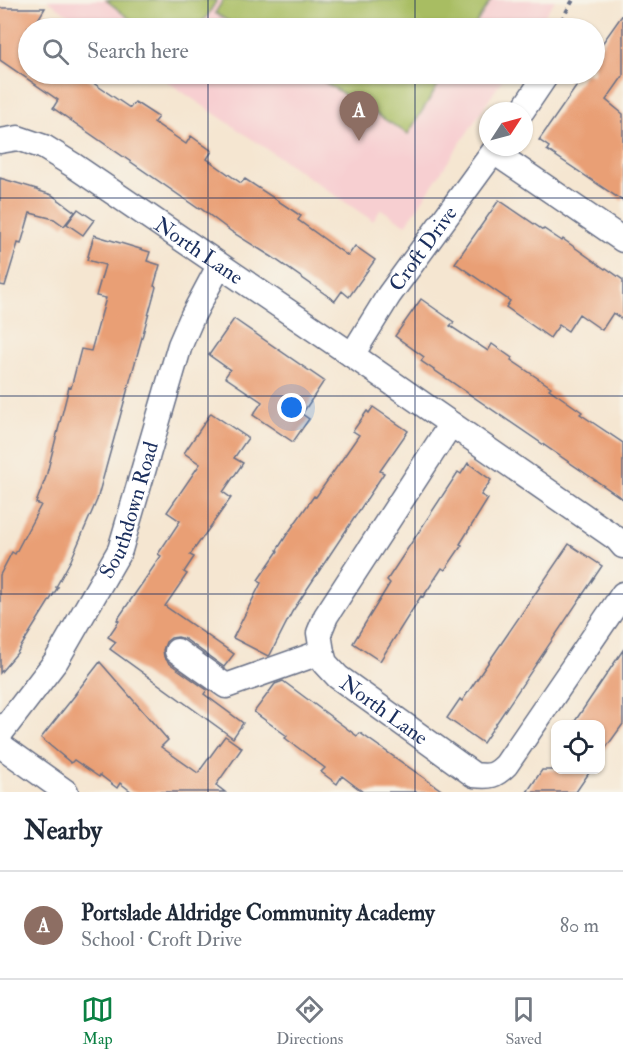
<!DOCTYPE html>
<html lang="en">
<head>
<meta charset="utf-8">
<style>
  body { margin:0; font-family:"IM FELL Double Pica",serif; background:#f6f6f7; color:#1f2937 }
  .controls { position:absolute; right:18px; bottom:18px; display:grid; overflow:hidden; border-radius:12px; box-shadow:0 2px 4px #0004 }
  .controls button { width:54px; height:54px; display:grid; place-items:center; padding:0; border:0; border-bottom:2px solid #e0e1e3; background:#fff; color:#1f2937; font:30px sans-serif }
  .compass { position:absolute; left:479px; top:102px; width:54px; height:54px; border-radius:50%; background:#fff; box-shadow:0 2px 4px #0004; rotate:54deg }
  .you { position:absolute; left:292px; top:408px; width:21px; height:21px; margin:-15px; border:4px solid #fff; border-radius:50%; background:#1a73e8; box-shadow:0 0 0 9px #1a73e833 }
  .badge { display:grid; place-items:center; width:39px; height:39px; border-radius:50%; background:#0b8043; color:#fff; font-size:20px; font-weight:700 }
  .pin { position:absolute; translate:-50% -50px; filter:drop-shadow(0 2px 3px #0008) }
  .pin::after { content:''; position:absolute; top:32px; width:21px; height:18px; background:inherit; clip-path:polygon(0 0,100% 0,50% 100%) }
  .list { margin:0; padding:0; list-style:none }
  h2 { display:flex; justify-content:space-between; align-items:center; height:78px; margin:0; padding:0 24px; font-size:26px }
  h2 small { font-size:20px; font-weight:400; color:#747a83 }
  .list li { display:grid; grid-template-columns:39px 1fr auto; gap:18px; align-items:center; box-sizing:border-box; height:108px; padding:0 24px; border-top:2px solid #e0e1e3 }
  .list b { display:block; font-size:22px; white-space:nowrap }
  .list p { margin:0; font-size:20px; white-space:nowrap; color:#747a83 }
  .list em { font-size:20px; font-style:normal; color:#747a83 }
  .icon { flex:none; width:33px; height:33px; fill:none; stroke:currentColor; stroke-width:2; stroke-linecap:round; stroke-linejoin:round }
  .map { position:relative; flex:none; width:623px; height:792px; overflow:hidden }
  .search { position:absolute; background:#fff; box-shadow:0 2px 4px #0004; left:18px; right:18px; top:18px; height:66px; display:flex; align-items:center; gap:15px; box-sizing:border-box; padding:0 21px; border-radius:33px; color:#747a83; font-size:22px }
  .sheet { height:186px; background:#fff }
  nav { display:flex; justify-content:space-around; align-items:center; box-sizing:border-box; height:84px; border-top:2px solid #e0e1e3; background:#fff; font-size:16px; color:#747a83 }
  nav a { display:grid; justify-items:center; gap:3px }
  nav .on { color:#0b8043 }
  .map>svg:first-child { display:block }
  .built { fill:#f7cfd1 }
  .green { fill:#a8bd62; stroke:#627660; stroke-width:1.5 }
  .building { fill:#e99f74 }
  .lines { fill:none; stroke-linecap:round; stroke-linejoin:round }
  .minor-casing { stroke:#676f86; stroke-width:27 }
  .path { stroke:#676f86; stroke-width:4; stroke-dasharray:4.5 4.5; stroke-linecap:butt }
  .minor { stroke:#fff; stroke-width:24 }
  .grid { fill:none; stroke:#1b2f5e; stroke-width:1.5; stroke-opacity:0.55 }
  .labels { text-anchor:middle; stroke-width:6; stroke-linejoin:round; paint-order:stroke }
  .street-label { font-size:21px; fill:#1b2f5e; stroke:#f7f3e8 }
</style>
</head>
<body>
<div class="map">
<svg width="623" height="792" viewBox="0 0 623 792">
  <rect width="100%" height="100%" fill="#f7f3e8"/>
  <filter id="ink" filterUnits="userSpaceOnUse"><feTurbulence type="fractalNoise" baseFrequency=".0167" numOctaves="2"/><feDisplacementMap in="SourceGraphic" scale="12" xChannelSelector="R" yChannelSelector="G"/><feConvolveMatrix kernelMatrix="1 2 1 2 8 2 1 2 1" color-interpolation-filters="sRGB"/></filter>
  <filter id="wash" filterUnits="userSpaceOnUse"><feTurbulence type="fractalNoise" baseFrequency=".008" numOctaves="4" result="noise"/><feDisplacementMap in="SourceGraphic" scale="24" xChannelSelector="R" yChannelSelector="G"/><feGaussianBlur stdDeviation="1.35" result="paint"/><feColorMatrix in="noise" values="0 0 0 0 0 0 0 0 0 0 0 0 0 0 0 0 0 1.4 0 .05"/><feComposite in="paint" operator="in"/></filter>
  <g filter="url(#wash)">
    <rect width="100%" height="100%" fill="#f5e6d1"/>
    <path class="built" d="M47 0H555L536 28H89Z
      M156 74H506L406 225 381 209 373 221Z"/>
    <path class="green" d="M106 0H217L206 18 194 28H141Z
      M223 0H491L473 28H239L215 13Z
      M311 74H445L408 134Z"/>
    <g id="blocks">
      <path class="building" d="M0 8H45L33 28H28V74H80L130 108 135 102 158 117 154 122 186 144 191 136 212 151 207 159 241 183 245 179 301 216 298 220 348 256 355 246 375 260 349 297 342 291 335 301 272 257 232 232 200 208 199 209 53 108 58 100 0 60Z
        M623 14V76L606 100 623 114V201L547 150 549 147 539 140 585 74H594V60L601 50 599 48Z
        M0 178 37 189 36 190 52 195 75 212 64 226 54 219 30 213 21 244 18 243 5 286 0 285Z
        M499 200 543 230 544 229 562 241 563 239 605 269 606 268 623 280V320L613 313 602 330 579 314 568 331 559 325 550 338 506 307 510 301 455 263Z
        M78 209 94 220 83 235 67 224Z
        M94 235 150 252 147 261 160 265 154 286 156 287 97 500 71 560 56 587H58L17 653 0 673V575L12 552 15 554 41 505 36 503 46 477 69 387 71 388 81 349 91 351 106 298 96 296 105 265 87 260Z
        M421 299 454 322 450 326 488 351 492 344 512 358 511 360 551 387 549 389 582 412 580 414 623 443V499L421 361 424 357 395 336Z
        M234 319 324 381 302 414 309 419 293 442 253 415 262 402 225 377 230 370 209 355Z
        M373 407 408 431 380 471 384 473 292 612 270 655 268 656 233 638 261 583 258 580 278 551 277 550 286 536 314 496 316 497 359 435 353 431 367 411 369 413Z
        M211 413 248 438 234 458 243 463 223 492 231 498 190 555 194 557 184 572 187 574 165 606 234 654 224 667 185 639 178 637 171 638 166 642 163 650 164 657 169 663 207 690 204 694 243 723 233 738 110 649 116 642 108 637 119 621 117 620 161 556 158 554 180 521 167 512 200 464 184 453Z
        M468 463 491 480 481 495 488 499 460 544 462 545 445 570 442 568 423 597 421 596 380 661 353 643 390 583 387 580 458 472 461 474Z
        M569 544 602 566 483 743 447 718 460 699 462 701Z
        M623 650V724L600 756V724H573Z
        M100 662 168 740 161 747 198 773 225 736 242 748 216 785 225 792H132L120 783 117 788 100 775 99 777 74 760 71 763 41 738 76 694H75Z
        M283 681 357 736 360 733 444 792H363L342 776 337 784 321 772 325 768 285 738 287 736 254 712 275 684Z
        M542 770H591L576 792H527Z"/>
    </g>
  </g>
  <g filter="url(#ink)">
    <use href="#blocks" fill-opacity="0" stroke="#676f86" stroke-width="1.5"/>
    <g class="lines">
      <g class="minor-casing">
        <g id="minor">
          <path d="M522 111 547 74"/>
          <path id="s1" d="M0 141 18 138 44 147 73 165 352 355 617 539 623 546"/>
          <path d="M494 152 623 240"/>
          <path id="s2" d="M352 355 389 295 497 147"/>
          <path id="s3" d="M451 424 326 616 319 633 322 652 325 663 338 677 474 775C490 777 495 776 506 765L623 594"/>
          <path d="M177 651 226 686 322 652"/>
          <path id="s4" d="M0 734 56 661 120 550 180 345 193 315 219 266"/>
          <path d="M0 745 66 792"/>
        </g>
      </g>
      <path class="path" d="M557 28 573 0"/>
      <use href="#minor" class="minor"/>
    </g>
  </g>
  <path class="grid" d="M208 0V28M415 0V28M208 74V792M415 74V792M0 198H623M0 396H623M0 594H623"/>
  <g class="labels">
    <g class="street-label">
      <text dy="7" stroke="none"><textPath href="#s2" startOffset="128">Croft Drive</textPath></text>
      <text dy="7" stroke="none"><textPath href="#s1" startOffset="232">North Lane</textPath></text>
      <text dy="7" stroke="none"><textPath href="#s4" startOffset="261">Southdown Road</textPath></text>
      <text dy="7" stroke="none"><textPath href="#s3" startOffset="354">North Lane</textPath></text>
    </g>
  </g>
</svg>
<div class="controls">
<button><svg class="icon" aria-label="locate" viewBox="0 0 24 24"><circle cx="12" cy="12" r="6"/><path d="M12 2v4M12 18v4M2 12h4M18 12h4"/></svg></button>
</div>
<svg class="compass" viewBox="-18 -18 36 36"><path d="M0-13l5 13h-10z" fill="#e53935"/><path d="M0 13l5-13h-10z" fill="#747a83"/></svg>
<div class="you"></div>
<div class="pin badge" style="left:359px;top:141px;background:#8d6e63">A</div>
<div class="search"><svg class="icon" aria-label="search" viewBox="0 0 24 24"><circle cx="10" cy="10" r="6"/><path d="M15 15l6 6"/></svg>Search here</div>
</div>
<section class="sheet">
<h2>Nearby<small></small></h2>
<ul class="list">
<li><span class="badge" style="background:#8d6e63">A</span><div><b>Portslade Aldridge Community Academy</b><p>School · Croft Drive</p></div><em>80 m</em></li>
</ul>
</section>
<nav>
<a class="on"><svg class="icon" aria-label="map" viewBox="0 0 24 24"><path d="M3 6l6-2 6 2 6-2v14l-6 2-6-2-6 2zM9 4v14M15 6v14"/></svg>Map</a>
<a><svg class="icon" aria-label="directions" viewBox="0 0 24 24"><path d="M12 3l9 9-9 9-9-9zM9 14v-3h6M13 9l2 2-2 2"/></svg>Directions</a>
<a><svg class="icon" aria-label="saved" viewBox="0 0 24 24"><path d="M7 4h10v16l-5-4-5 4z"/></svg>Saved</a>
</nav>
</body>
</html>
